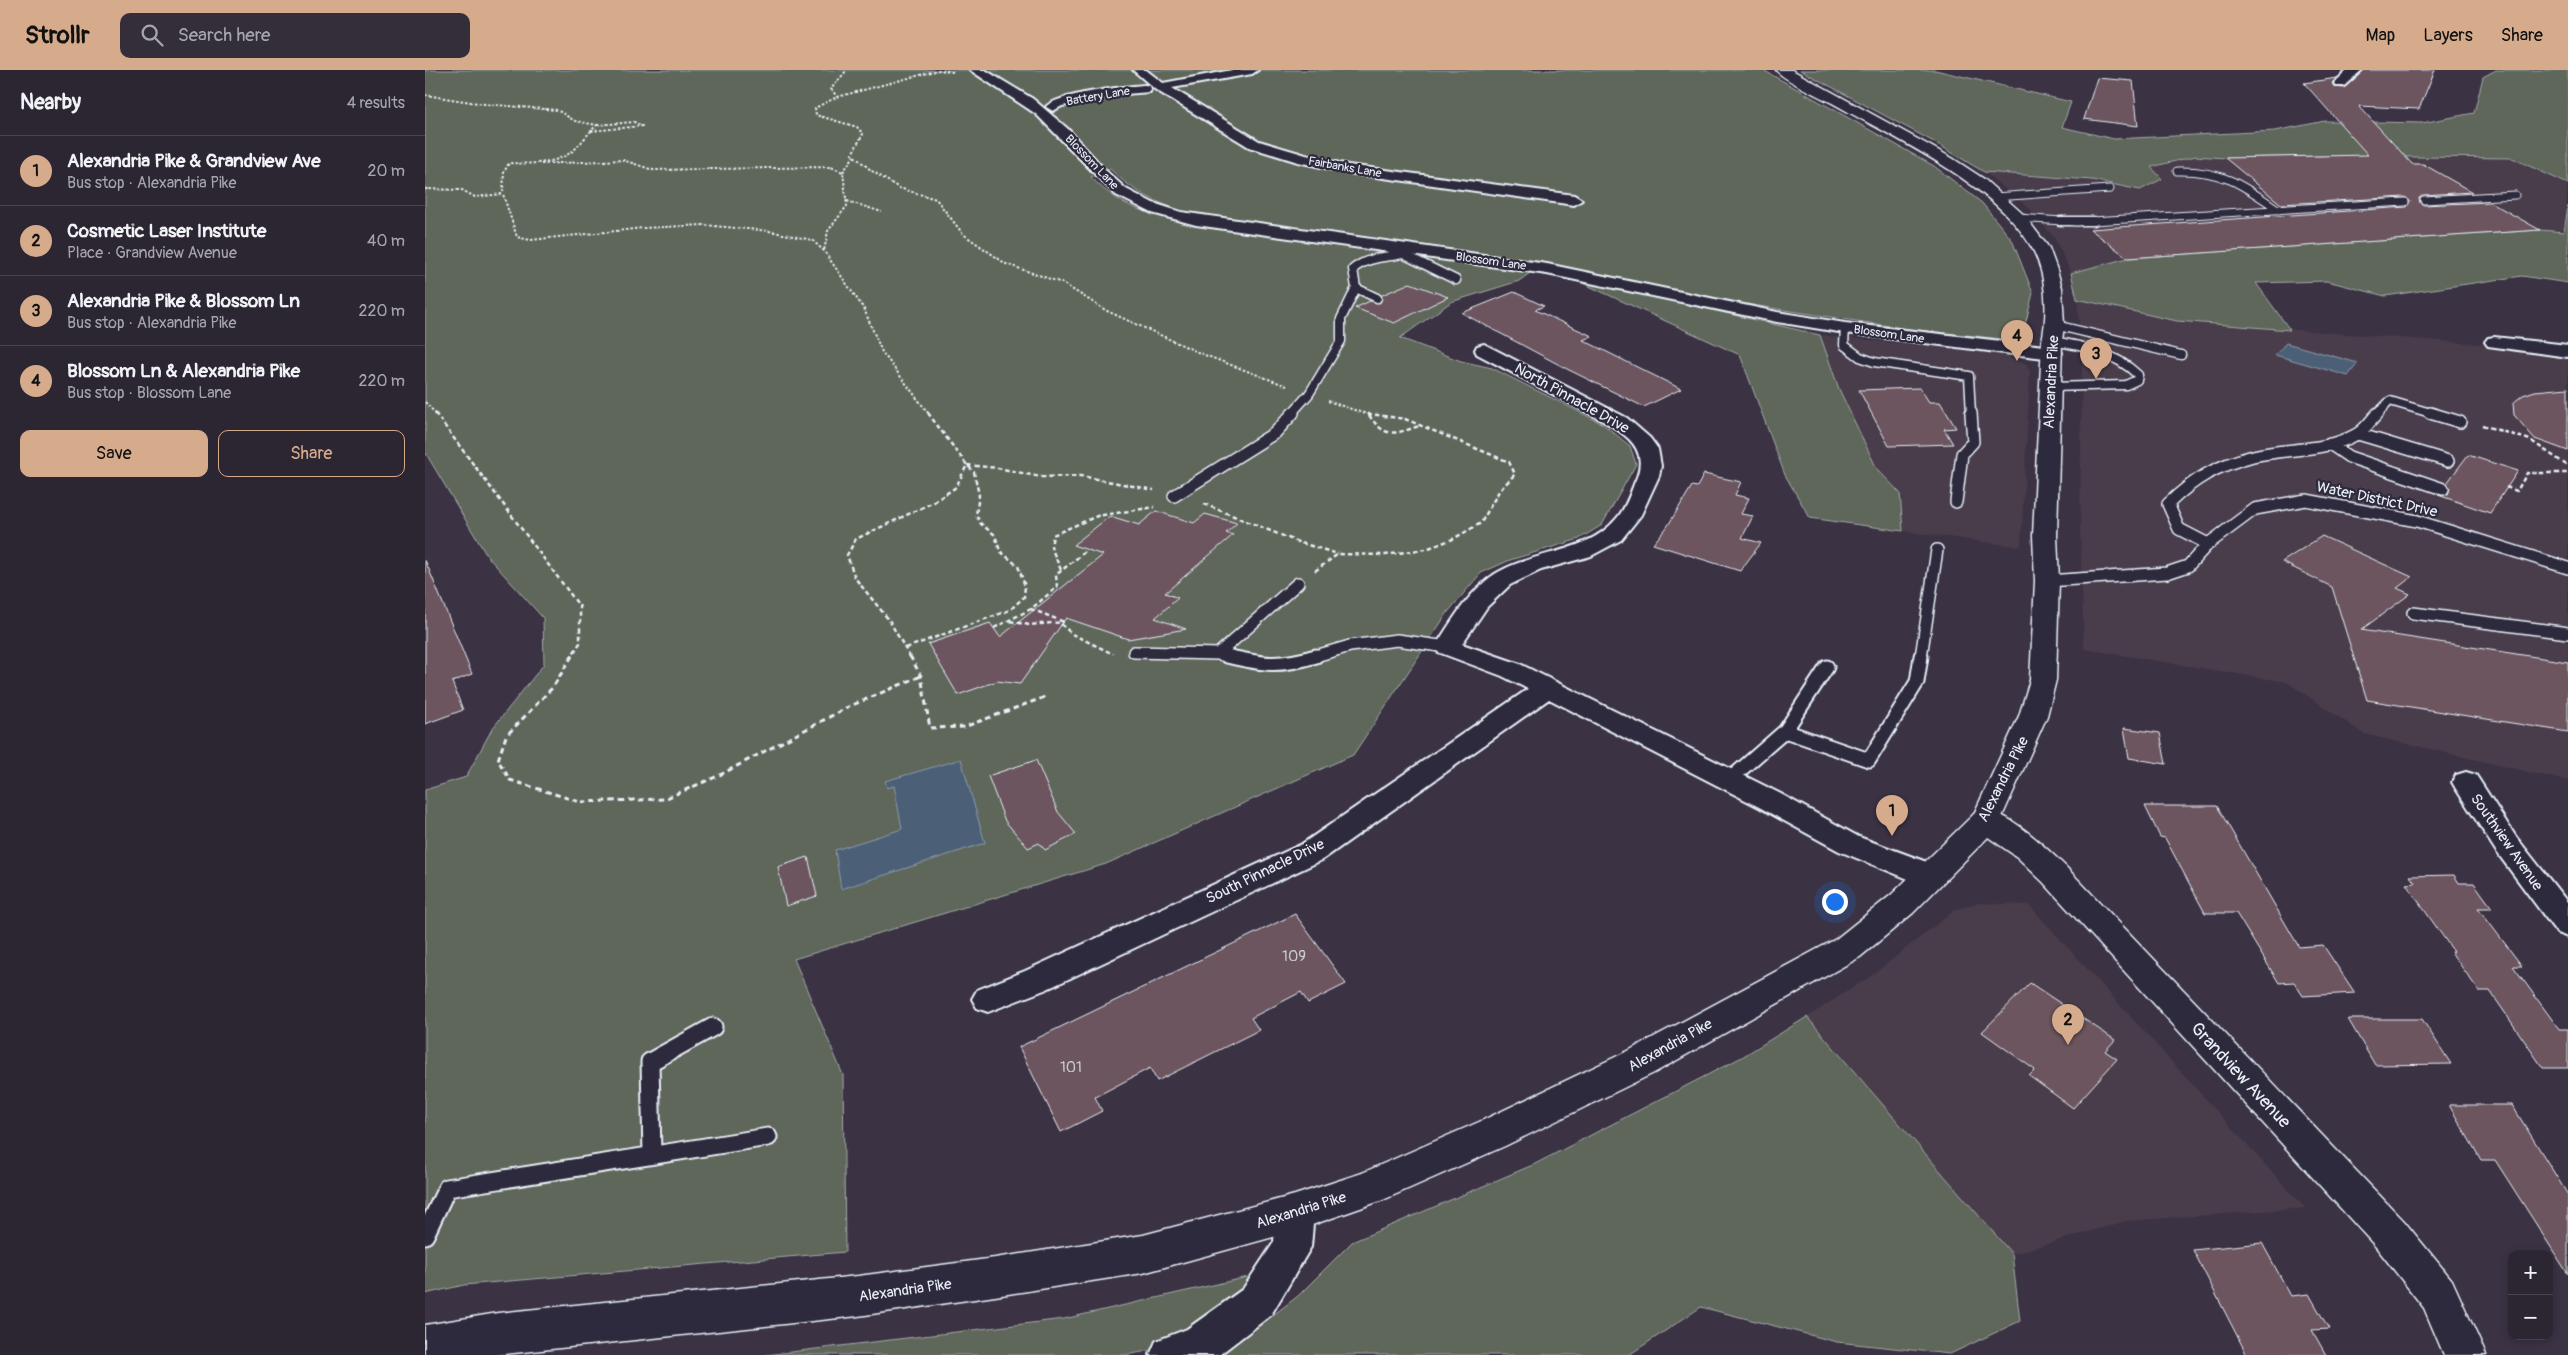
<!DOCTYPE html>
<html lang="en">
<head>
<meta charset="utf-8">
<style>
  body { margin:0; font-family:Pangolin,sans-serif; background:#342e3b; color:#f1f3f6 }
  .controls { position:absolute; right:15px; bottom:15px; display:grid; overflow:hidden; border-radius:10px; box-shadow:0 2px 8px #0003 }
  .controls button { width:45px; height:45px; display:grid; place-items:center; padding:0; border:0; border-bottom:1px solid #48434e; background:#2c2633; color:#f1f3f6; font:25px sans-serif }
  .you { position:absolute; left:1409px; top:831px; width:18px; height:18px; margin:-12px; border:4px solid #fff; border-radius:50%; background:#1a73e8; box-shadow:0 0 0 8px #1a73e833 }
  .badge { display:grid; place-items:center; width:32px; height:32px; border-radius:50%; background:#d6ab8b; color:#111; font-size:16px; font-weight:700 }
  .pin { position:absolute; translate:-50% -41px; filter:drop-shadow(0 1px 2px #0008) }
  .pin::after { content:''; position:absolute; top:26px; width:18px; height:15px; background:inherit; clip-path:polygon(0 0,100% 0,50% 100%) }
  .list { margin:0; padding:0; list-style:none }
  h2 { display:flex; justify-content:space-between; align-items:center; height:65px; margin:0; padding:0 20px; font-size:21px }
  h2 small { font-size:16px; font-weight:400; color:#a6a5ac }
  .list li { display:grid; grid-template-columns:32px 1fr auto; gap:15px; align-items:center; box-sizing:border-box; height:70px; padding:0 20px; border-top:1px solid #48434e }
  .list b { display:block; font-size:19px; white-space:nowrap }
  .list p { margin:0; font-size:16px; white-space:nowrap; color:#a6a5ac }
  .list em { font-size:16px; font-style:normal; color:#a6a5ac }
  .actions { display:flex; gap:10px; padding:15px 20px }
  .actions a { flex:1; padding:11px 0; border:1px solid #d6ab8b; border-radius:10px; text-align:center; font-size:18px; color:#d6ab8b }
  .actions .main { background:#d6ab8b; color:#111 }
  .icon { flex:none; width:28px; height:28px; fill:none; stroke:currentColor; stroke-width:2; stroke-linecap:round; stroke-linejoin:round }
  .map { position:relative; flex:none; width:2143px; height:1285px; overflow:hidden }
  header { display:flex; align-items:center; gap:30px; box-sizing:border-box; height:70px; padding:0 25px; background:#d6ab8b; color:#111 }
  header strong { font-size:24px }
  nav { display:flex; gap:28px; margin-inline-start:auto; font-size:18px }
  .search { width:350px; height:45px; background:#342e3b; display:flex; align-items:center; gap:12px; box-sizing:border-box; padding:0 18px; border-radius:10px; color:#a6a5ac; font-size:19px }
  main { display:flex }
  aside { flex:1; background:#2c2633 }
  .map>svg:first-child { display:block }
  .built { fill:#4a3c4c }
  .green { fill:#5e665a; stroke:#a3aca9 }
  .water { fill:#4c6177; stroke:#8a9bab }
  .building { fill:#6c545e; stroke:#e8f1f8 }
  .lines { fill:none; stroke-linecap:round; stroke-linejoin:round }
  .lane-far4-casing { stroke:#e8f1f8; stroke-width:9 }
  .lane-far3-casing { stroke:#e8f1f8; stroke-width:11 }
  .lane-far2-casing { stroke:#e8f1f8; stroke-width:14 }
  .lane-far1-casing { stroke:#e8f1f8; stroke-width:17 }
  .lane-casing { stroke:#e8f1f8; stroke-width:21 }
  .street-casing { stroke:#e8f1f8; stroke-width:4 }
  .secondary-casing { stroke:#e8f1f8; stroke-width:3 }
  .primary-casing { stroke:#e8f1f8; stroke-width:3 }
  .path-far2 { stroke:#e8f1f8; stroke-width:2; stroke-dasharray:2.5 2; stroke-linecap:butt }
  .path-far1 { stroke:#e8f1f8; stroke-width:2.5; stroke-dasharray:4.5 3; stroke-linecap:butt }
  .path { stroke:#e8f1f8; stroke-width:3; stroke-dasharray:5.5 4; stroke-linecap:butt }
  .lane-far4 { stroke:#2f2a3d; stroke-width:7 }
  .lane-far3 { stroke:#2f2a3d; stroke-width:8 }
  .lane-far2 { stroke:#2f2a3d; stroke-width:11 }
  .lane-far1 { stroke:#2f2a3d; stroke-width:13 }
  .lane { stroke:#2f2a3d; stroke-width:17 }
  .street { fill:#2f2a3d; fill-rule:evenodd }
  .secondary { fill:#2f2a3d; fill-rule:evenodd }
  .primary { fill:#2f2a3d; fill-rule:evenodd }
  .labels { text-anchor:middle; stroke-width:4.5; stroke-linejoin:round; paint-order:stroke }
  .far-street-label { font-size:12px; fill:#e8f1f8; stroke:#2f2a3d }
  .street-label { font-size:15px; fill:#e8f1f8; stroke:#2f2a3d }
  .near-number-label { font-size:15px; fill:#c9cad2 }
  .near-street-label { font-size:18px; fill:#e8f1f8; stroke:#2f2a3d }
</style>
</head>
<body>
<header>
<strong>Strollr</strong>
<div class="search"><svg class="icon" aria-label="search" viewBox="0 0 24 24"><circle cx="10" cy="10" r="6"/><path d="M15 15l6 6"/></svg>Search here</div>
<nav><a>Map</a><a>Layers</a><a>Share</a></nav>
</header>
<main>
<aside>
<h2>Nearby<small>4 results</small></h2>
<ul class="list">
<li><span class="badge">1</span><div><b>Alexandria Pike &amp; Grandview Ave</b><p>Bus stop · Alexandria Pike</p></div><em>20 m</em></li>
<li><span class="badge">2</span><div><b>Cosmetic Laser Institute</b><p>Place · Grandview Avenue</p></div><em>40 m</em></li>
<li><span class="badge">3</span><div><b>Alexandria Pike &amp; Blossom Ln</b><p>Bus stop · Alexandria Pike</p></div><em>220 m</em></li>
<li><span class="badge">4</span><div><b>Blossom Ln &amp; Alexandria Pike</b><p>Bus stop · Blossom Lane</p></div><em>220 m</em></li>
</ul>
<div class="actions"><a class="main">Save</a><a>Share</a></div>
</aside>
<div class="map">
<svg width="2143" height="1285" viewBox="0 0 2143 1285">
  <rect width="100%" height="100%" fill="#3b3244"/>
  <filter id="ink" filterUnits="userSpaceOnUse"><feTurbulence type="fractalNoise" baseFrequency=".02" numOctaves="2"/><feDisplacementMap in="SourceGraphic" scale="10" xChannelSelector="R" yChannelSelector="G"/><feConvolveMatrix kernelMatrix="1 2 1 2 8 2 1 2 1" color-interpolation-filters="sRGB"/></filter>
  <g filter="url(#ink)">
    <path class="built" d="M1771 86 1800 88 1896 86 2087 88 2143 114 2140 162 2115 160 1703 188 1646 203 1630 169 1604 138 1559 102 1667 110 1715 120 1726 97Z
      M1652 229 1752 251 2067 275 2143 284V711L1939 664 1862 612 1659 579 1655 462 1657 290Z
      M1395 265 1571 283 1592 289 1601 294 1605 302 1596 477 1478 461 1475 423 1452 399 1414 319Z
      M1552 833 1604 835 1880 1138 1701 1151 1587 1184 1382 947 1446 906 1531 839Z"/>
    <path class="green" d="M0 0H1338L1509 96 1557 133 1587 170 1608 223 1596 271 1484 259 1327 235 1089 188 759 142C730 132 707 121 685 99L666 107C698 141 733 147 777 155L1109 200 1094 211 1026 232 975 268 1036 291 1067 298 1178 354 1205 376 1211 394 1177 455 1154 469 1085 490 1056 503 1023 542 928 685 681 794 369 889 418 1005 420 1182 39 1215 0 1224V720L41 707 67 659 119 594 118 548 62 486 0 382Z
      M1375 0H1510L1646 32 1637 57 1689 69 1850 61 1900 51 1997 53 2049 43 2058 7 2071 0H2143V114L2087 88 1896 86 1800 88 1771 86 1726 97 1737 109 1715 120 1667 110 1559 102 1509 72Z
      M2143 136V213L2097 206 1960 226 1902 211 1831 213 1865 260 1752 251 1652 229 1646 203 1703 188 2115 160 2139 162Z
      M1144 207 1395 265 1414 319 1452 399 1475 423 1478 461 1385 448 1360 405 1315 285Z
      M1382 947 1587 1184 1595 1251 1525 1284 1412 1272 1276 1237 1204 1285H796L873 1226 927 1172 1110 1094 1317 987Z
      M836 1204 814 1235 749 1276 701 1285H341L639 1249Z"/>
    <path class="water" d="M1861 273 1933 293 1923 306 1850 285Z
      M536 689 560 773 416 819 410 780 477 759 469 716 462 718 460 711Z"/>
    <path class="building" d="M1939 0H2010L1994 39 1934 36 1987 94H1998L2047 122 1998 125 1994 128 1995 133 1999 135 2065 132 2115 160 1703 188 1665 159 1982 137 1985 131 1980 127 1856 134 1800 88 1943 85 1879 13 1912 8 1907 13 1909 17 1919 18Z
      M1672 8 1708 11 1713 56 1659 49Z
      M985 213 1023 227 969 253 930 238 945 231 955 233 957 225Z
      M1089 222 1119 236 1110 240 1167 266 1158 270 1256 319 1219 337 1144 300 1037 243Z
      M1495 318 1504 332H1515L1531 358 1519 359 1528 374 1464 376 1434 320Z
      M2143 318V381L2110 369 2089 345 2088 333 2098 325 2110 321Z
      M2043 385 2093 401 2065 443 2013 425 2023 424 2025 418 2022 413Z
      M1279 404 1316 412 1310 425 1324 428 1316 444 1328 446 1317 468 1336 473 1315 501 1228 474 1242 457 1267 416 1272 417Z
      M731 441 769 453 780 444 812 453 801 463 808 465 740 523 753 528 730 548 761 559 703 569 641 548 595 614 572 611 533 625 503 574 565 553 575 567 678 485 648 475 685 446 714 455Z
      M1897 466 1987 507 1972 518 1985 524 1936 560 2143 592V662L1942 630 1907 517 1857 492Z
      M0 490 47 604 27 612 38 640 0 654Z
      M1699 658 1735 663 1741 694 1704 688Z
      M611 690 633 742 651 764 620 780 614 773 603 778 580 751 563 706Z
      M1720 736H1792L1874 877 1898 875 1930 923 1878 926 1869 912 1854 913 1811 843H1780L1740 768 1735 767Z
      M383 787 392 826 361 836 353 797Z
      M2029 805 2034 813H2049L2067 838H2053L2097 896H2088L2134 959H2143V998H2118L2065 921H2054L2026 882H2029L1981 814 1990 813 1985 806Z
      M870 844 921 914 883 933 876 922 826 948 834 960 732 1011 725 998 670 1027 677 1041 636 1062 594 977Z
      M1605 913 1690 970 1680 981 1692 989 1648 1038 1604 1006 1610 1000 1557 962Z
      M1923 949H1997L2026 994 1950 995Z
      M2024 1035H2087L2143 1125V1204L2070 1090H2056Z
      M1837 1173 1866 1226 1884 1224 1904 1259 1887 1260 1901 1285H1822L1768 1180Z"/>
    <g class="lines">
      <g class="lane-far4-casing">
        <path id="lane-far4" d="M1752 101C1798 100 1818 115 1854 140
          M1570 127 1685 119
          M1999 130 2090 125
          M1593 148 1651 152 1980 132"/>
      </g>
      <g class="lane-far3-casing">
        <path id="lane-far3" d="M1635 151H1669
          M980 185 1031 210
          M952 228 931 218 928 199C949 182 975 190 986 179
          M1630 255 1756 285
          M1420 258 1419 275 1435 287 1449 292 1544 306 1546 344
          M1626 317 1701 315 1712 310 1713 305C1689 282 1659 276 1627 271
          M866 344 884 324 916 271V249L931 218
          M1952 344 1965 331 2009 344"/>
      </g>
      <g class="lane-far2-casing">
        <path id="lane-far2" d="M2005 343 2035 352
          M1933 364 2023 391
          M1905 374 1924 387 2018 419
          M749 426 850 363 868 343
          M1531 432 1537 384 1548 372 1546 343
          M1783 474 1754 459 1743 434C1770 408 1791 396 1828 386 1861 378 1901 382 1932 364 1940 360 1947 349 1953 343
          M1622 511 1742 503 1763 496 1783 474 1830 439 1881 430 1992 451 2143 498
          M1988 543 2143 563
          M709 582 793 584 807 587
          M793 584 873 513
          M887 587 925 576 972 570 1022 577
          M1496 587 1512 480"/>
      </g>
      <g class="lane-far1-casing">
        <path id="lane-far1" d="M802 586C839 595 854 597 891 586
          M1360 661 1402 597
          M1304 710 1360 661 1444 690 1492 612 1496 586"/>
      </g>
      <g class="lane-casing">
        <path id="lane" d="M227 1085 225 992 288 957
          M0 1165 22 1118 343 1067"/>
      </g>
      <g class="street-casing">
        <path id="street" d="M545 0H560L608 29 643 59 682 102 701 119 728 133 756 142 1122 194 1352 242 1420 253 1628 277 1635 279 1637 283 1635 287 1628 289 1420 263 1352 252 1122 204 771 155 727 143 691 125 611 44Z
          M708 0H721L738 13 807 0H833L827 4 747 18 834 71 881 85 923 95 1149 125 1157 130 1149 135 923 103 873 92 824 77 731 20Z
          M1923 0H1937L1919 16H1911L1909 13Z
          M720 15 725 16 726 19 725 22 700 24 637 36 628 41 621 37C631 24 702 16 720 15Z
          M2069 267 2143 275V287L2063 276 2060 272 2063 268Z
          M1059 274 1202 348 1225 368 1233 379 1236 396 1234 406 1216 445 1196 470 1166 486 1116 500 1085 515 1062 537 1037 574 1095 594 1354 723 1434 767 1515 797 1519 805 1515 813 1504 816 1493 813 1414 781 1334 737 1124 629 897 790 622 919 563 942 552 938 547 929 552 920 600 901 877 774 1103 619 1077 606 1013 582 1010 577C1026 552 1044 521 1070 504 1108 480 1162 485 1192 448 1200 439 1205 425 1209 414 1217 398 1218 383 1204 369 1188 354 1166 345 1146 334 1115 317 1084 301 1052 284L1050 280 1052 276Z
          M2041 702 2051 705 2091 767 2143 833V867L2132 863 2071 781 2031 719 2027 712 2031 705Z
          M870 1126 883 1131 889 1143 886 1177 846 1245 794 1285H725L731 1271 762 1259 818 1219 849 1172 851 1143 857 1131Z"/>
      </g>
      <g class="secondary-casing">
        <path id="secondary" d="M1561 739C1591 748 1618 775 1640 796L1979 1151 2027 1210 2061 1285H2019L1999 1238 1951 1177 1618 812 1592 787 1550 758 1546 750 1550 742Z"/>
      </g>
      <g class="primary-casing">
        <path id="primary" d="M1351 0H1367L1527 88 1559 109 1599 145 1624 178 1632 200 1637 218 1639 255 1637 271 1632 466 1634 511 1631 610 1622 646 1572 758 1488 843 1435 887 1229 1003 1080 1076 958 1130 870 1161 718 1203 570 1226 433 1246 71 1285H0V1255L73 1243 433 1206 570 1188 718 1165 870 1125 937 1103 1054 1052 1203 981 1411 869 1466 825 1549 744 1594 646 1605 610 1610 511 1608 466 1617 271C1623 243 1622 204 1607 178 1572 115 1471 69 1409 34 1396 27 1358 10 1351 0Z"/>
      </g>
      <path class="path-far2" d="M528 2 514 0 412 27 390 38 391 45 432 57 438 64 427 84 447 101 474 118 511 129 538 164 581 194 637 213 682 241 777 284 862 316
        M0 25 59 34 132 40 150 51 172 55C164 62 158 71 151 78 133 95 107 94 84 93L79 102 78 124
        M413 28 406 19 422 0
        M166 61 217 56 209 52 172 55
        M116 94 198 90 228 100 406 97 418 102 422 136 403 161 399 181
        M418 102 429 86
        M0 119 37 120 50 127 78 124 92 167 105 170 219 158 279 155 344 161 387 170 399 181 439 239 457 282 504 344
        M422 131 457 142
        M903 331 941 344
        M0 332 11 344"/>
      <path class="path-far1" d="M10 343 155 537V573L146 587
        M944 345C960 369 970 364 994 356
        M2057 355 2105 370 2143 396
        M542 395 573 398 616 407 656 406 729 420
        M2081 417 2092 421 2102 403H2143
        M779 434 873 472 913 484
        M636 500 626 477 628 465 672 446 730 437
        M890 501 913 484 960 485 1001 479 1028 469 1056 453 1074 421 1090 404 1084 392 980 349 938 343
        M606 539 639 552
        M585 551 604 555 639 552
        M636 554 647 564 688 584
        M569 558 606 539 632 517 631 505 662 480
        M481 578 585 540 599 527 600 516 593 496 575 481 570 465 556 454 551 445 554 425 549 402 543 396
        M485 587 464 550 430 508 422 485 431 469 509 432 531 417 542 395 503 343"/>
      <path class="path" d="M147 586 128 617 81 666 73 690 85 710 155 732 239 729 293 706 425 636 496 606
        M485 586 496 606 505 658 539 657 620 627"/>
      <use href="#lane-far4" class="lane-far4"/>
      <use href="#lane-far3" class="lane-far3"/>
      <use href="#lane-far2" class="lane-far2"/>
      <use href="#lane-far1" class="lane-far1"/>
      <use href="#lane" class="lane"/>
      <use href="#street" class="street"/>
      <use href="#secondary" class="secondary"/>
      <use href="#primary" class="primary"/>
    </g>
  </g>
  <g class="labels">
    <g class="far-street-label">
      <text transform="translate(673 26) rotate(-10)" y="4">Battery Lane</text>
      <text transform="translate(667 92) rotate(46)" y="4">Blossom Lane</text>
      <text transform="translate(920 97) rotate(10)" y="4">Fairbanks Lane</text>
      <text transform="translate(1066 191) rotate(8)" y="4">Blossom Lane</text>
      <text transform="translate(1464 264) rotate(8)" y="4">Blossom Lane</text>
    </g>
    <g class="street-label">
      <text transform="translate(1626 312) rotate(-87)" y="5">Alexandria Pike</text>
      <text transform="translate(1147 328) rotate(29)" y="5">North Pinnacle Drive</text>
      <text transform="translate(1952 429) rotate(12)" y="5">Water District Drive</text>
      <text transform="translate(1578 709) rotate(-63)" y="5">Alexandria Pike</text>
      <text transform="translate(2082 772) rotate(55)" y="5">Southview Avenue</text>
      <text transform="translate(840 801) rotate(-26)" y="5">South Pinnacle Drive</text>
      <text transform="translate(1245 975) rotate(-29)" y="5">Alexandria Pike</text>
      <text transform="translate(876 1140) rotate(-17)" y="5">Alexandria Pike</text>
      <text transform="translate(480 1220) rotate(-8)" y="5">Alexandria Pike</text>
    </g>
    <g class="near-number-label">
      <text x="869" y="891">109</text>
      <text x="646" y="1002">101</text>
    </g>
    <g class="near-street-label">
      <text transform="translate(1816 1005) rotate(47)" y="6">Grandview Avenue</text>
    </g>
  </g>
</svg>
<div class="controls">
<button>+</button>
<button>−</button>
</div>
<div class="you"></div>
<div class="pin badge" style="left:1467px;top:766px">1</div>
<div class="pin badge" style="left:1643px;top:975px">2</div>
<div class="pin badge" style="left:1671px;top:309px">3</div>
<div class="pin badge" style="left:1592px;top:291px">4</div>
</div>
</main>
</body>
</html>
